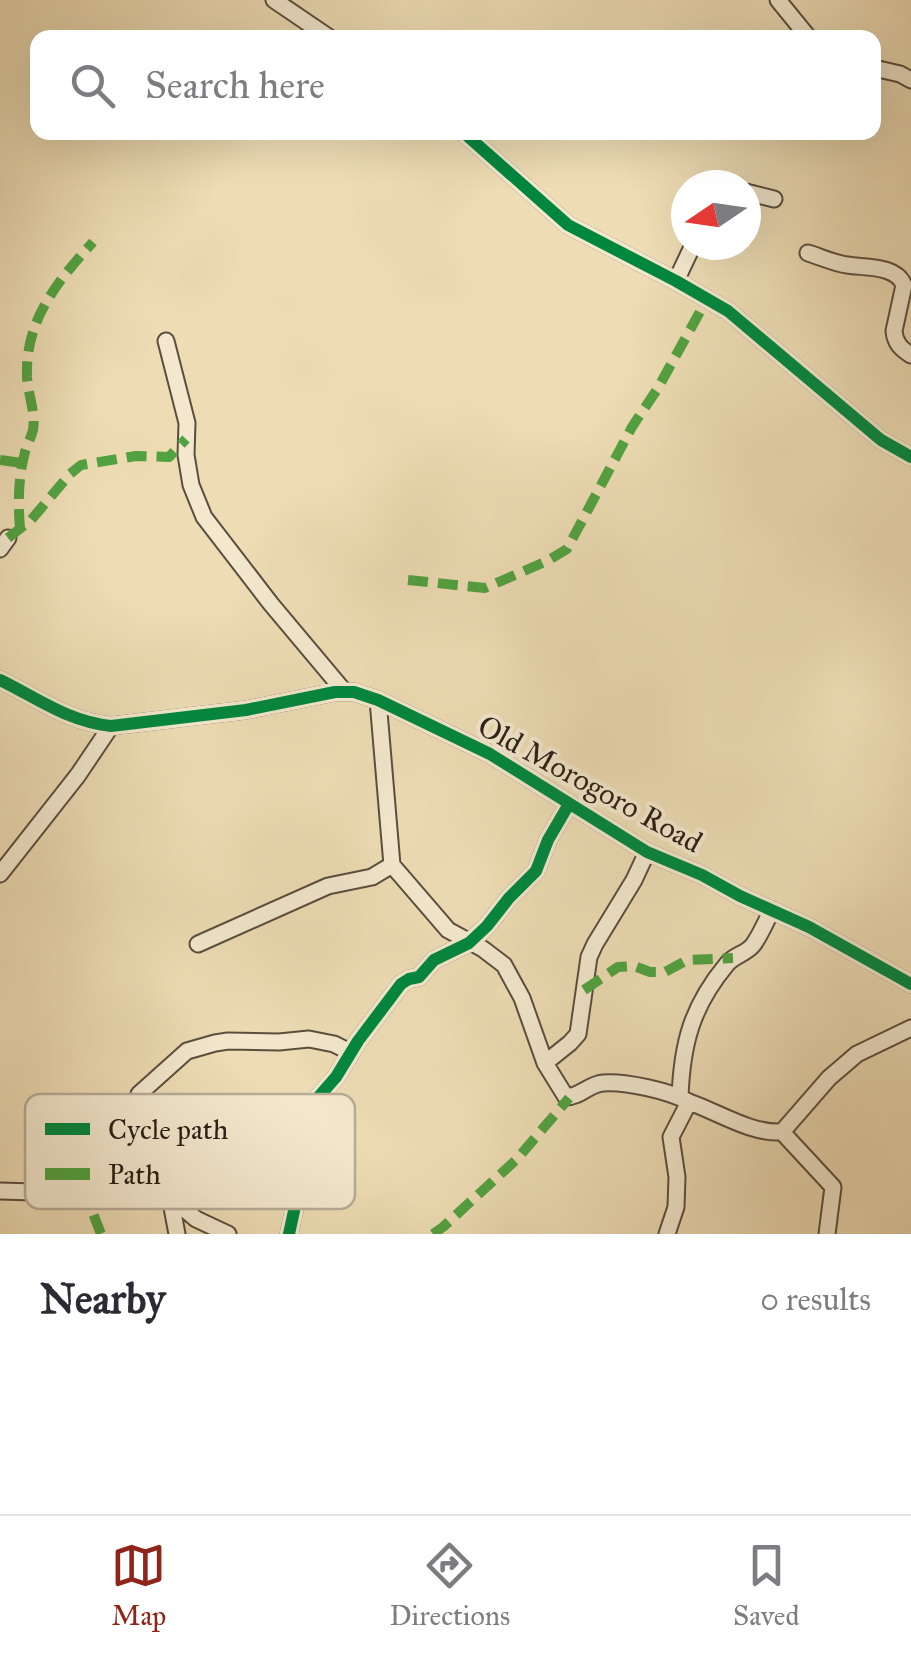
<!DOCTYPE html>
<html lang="en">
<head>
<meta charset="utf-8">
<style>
  body { margin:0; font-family:"IM FELL Great Primer",serif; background:#f7f7f7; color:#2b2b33 }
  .compass { position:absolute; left:671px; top:170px; width:90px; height:90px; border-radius:50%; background:#fff; box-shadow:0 10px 40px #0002; rotate:257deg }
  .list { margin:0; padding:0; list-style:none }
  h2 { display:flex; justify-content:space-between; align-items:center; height:130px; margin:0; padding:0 40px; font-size:42px }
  h2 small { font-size:32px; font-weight:400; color:#7c7c81 }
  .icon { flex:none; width:55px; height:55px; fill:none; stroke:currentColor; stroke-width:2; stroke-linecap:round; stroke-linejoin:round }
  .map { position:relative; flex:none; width:911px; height:1234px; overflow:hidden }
  .search { position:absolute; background:#fff; box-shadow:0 10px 40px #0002; left:30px; right:30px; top:30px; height:110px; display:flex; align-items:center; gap:25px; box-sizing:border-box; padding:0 35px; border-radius:20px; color:#7c7c81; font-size:38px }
  .sheet { height:280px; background:#fff }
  nav { display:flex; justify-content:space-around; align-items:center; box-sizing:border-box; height:140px; border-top:2px solid #e1e1e2; background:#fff; font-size:28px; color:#7c7c81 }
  nav a { display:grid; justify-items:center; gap:5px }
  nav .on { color:#8f2418 }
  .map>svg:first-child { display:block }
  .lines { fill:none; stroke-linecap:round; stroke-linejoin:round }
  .minor-casing { stroke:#5b4e3e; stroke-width:19 }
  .minor { stroke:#f3e8ce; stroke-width:15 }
  .quiet { stroke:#51a240; stroke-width:10; stroke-dasharray:20 10; stroke-linecap:butt }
  .cycleway-casing { stroke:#f3e8ce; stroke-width:19 }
  .cycleway { stroke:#00873e; stroke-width:12 }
  .labels { text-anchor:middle; stroke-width:8; stroke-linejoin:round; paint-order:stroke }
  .street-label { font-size:30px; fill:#2a1f16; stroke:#f3e8ce }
  .key { fill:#f3e8ce; stroke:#b7ac97; stroke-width:2.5 }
  .key-label { font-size:28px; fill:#2a1f16 }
</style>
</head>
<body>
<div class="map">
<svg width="911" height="1234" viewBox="0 0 911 1234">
  <rect width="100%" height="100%" fill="#eddcb4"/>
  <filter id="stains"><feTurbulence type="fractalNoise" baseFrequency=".002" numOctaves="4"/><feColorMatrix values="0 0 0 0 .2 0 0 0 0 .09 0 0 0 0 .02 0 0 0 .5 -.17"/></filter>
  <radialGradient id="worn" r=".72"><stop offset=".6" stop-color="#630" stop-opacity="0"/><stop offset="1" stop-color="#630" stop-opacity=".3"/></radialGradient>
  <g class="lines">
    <g class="minor-casing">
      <path id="minor" d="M274 0 330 38
        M778 0 809 38
        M874 68 900 74 911 80
        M463 132 568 225 676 281 728 311 881 440 911 457
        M746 192 774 199
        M808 253C821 257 833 263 847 265 866 268 896 265 904 285L894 331C895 343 901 349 911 355
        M676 281 693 245
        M166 341 187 423 186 455 191 485 204 517 271 604 344 691
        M0 549 8 538
        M0 680C37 698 69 722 111 726L246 710 335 692H354L378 700 490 754 647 852 702 875 740 896 809 927 911 984
        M392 865 448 930 483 949 504 965 522 998 545 1063 566 1097C580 1097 589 1084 603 1083 625 1081 670 1091 689 1102
        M0 874 78 775 111 726
        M198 944 328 886 372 877 392 865 378 700
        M545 1063 570 1043 578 1034 589 957 595 944 634 880 647 852
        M139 1094 187 1051 215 1043 228 1041 279 1042 309 1039 334 1044 350 1052
        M680 1097C682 1043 692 1006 727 964 734 955 746 954 753 945 760 936 766 921 772 910
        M782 1132 833 1187 827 1234
        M0 1191 34 1192 100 1187 170 1197 196 1219 228 1234
        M170 1197 177 1234
        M289 1234 297 1197 298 1142 306 1121 315 1101 336 1077 358 1041 401 984 409 979 419 977 434 960 469 943 487 926 509 898 536 871 548 840 569 804
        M667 1234 676 1207 677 1177 671 1137 689 1102C718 1112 751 1134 782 1132L829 1078 857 1054 911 1028"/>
    </g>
    <use href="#minor" class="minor"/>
    <path class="quiet" d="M0 460 22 463
      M20 529C18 503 18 478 25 452 27 445 31 438 33 430 36 414 28 394 27 377 25 320 57 282 93 242
      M8 538 31 520 70 474 81 465 136 456 169 457 186 439
      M408 580 485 588 547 561 567 549 632 427 658 388 707 299
      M584 990 618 967 634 966 650 972H665L687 960 733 958
      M111 1188 96 1128 98 1123 139 1094
      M79 1189 89 1203 101 1234
      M433 1234 443 1227 517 1159 569 1098"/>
    <g class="cycleway-casing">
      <path id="cycleway" d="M463 132 568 225 676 281 728 311 881 440 911 457
        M0 680C37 698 69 722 111 726L246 710 335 692H354L378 700 490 754 647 852 702 875 740 896 809 927 911 984
        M289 1234 297 1197 298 1142 306 1121 315 1101 336 1077 358 1041 401 984 409 979 419 977 434 960 469 943 487 926 509 898 536 871 548 840 569 804"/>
    </g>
    <use href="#cycleway" class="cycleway"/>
  </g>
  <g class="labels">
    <g class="street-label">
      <text transform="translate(590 784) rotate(29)" y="10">Old Morogoro Road</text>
    </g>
  </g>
  <rect x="25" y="1094" width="330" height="115" rx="15" class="key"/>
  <rect x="45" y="1123" width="45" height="12" fill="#00873e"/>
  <rect x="45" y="1168" width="45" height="12" fill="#51a240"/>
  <g class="key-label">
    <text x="108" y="1139">Cycle path</text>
    <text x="108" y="1184">Path</text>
  </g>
  <rect width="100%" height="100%" filter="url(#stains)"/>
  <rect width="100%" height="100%" fill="url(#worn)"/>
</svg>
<svg class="compass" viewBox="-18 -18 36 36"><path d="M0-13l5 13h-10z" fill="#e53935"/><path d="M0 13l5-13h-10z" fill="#7c7c81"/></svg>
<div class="search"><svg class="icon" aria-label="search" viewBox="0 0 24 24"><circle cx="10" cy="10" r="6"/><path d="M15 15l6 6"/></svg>Search here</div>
</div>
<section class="sheet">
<h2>Nearby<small>0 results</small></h2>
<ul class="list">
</ul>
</section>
<nav>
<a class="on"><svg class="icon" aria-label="map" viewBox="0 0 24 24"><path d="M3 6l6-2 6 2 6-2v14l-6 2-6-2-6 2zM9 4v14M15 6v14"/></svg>Map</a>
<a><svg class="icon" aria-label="directions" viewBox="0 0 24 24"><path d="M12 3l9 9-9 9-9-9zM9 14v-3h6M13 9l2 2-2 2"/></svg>Directions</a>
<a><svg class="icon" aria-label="saved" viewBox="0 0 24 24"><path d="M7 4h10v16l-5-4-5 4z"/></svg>Saved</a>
</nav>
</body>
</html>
